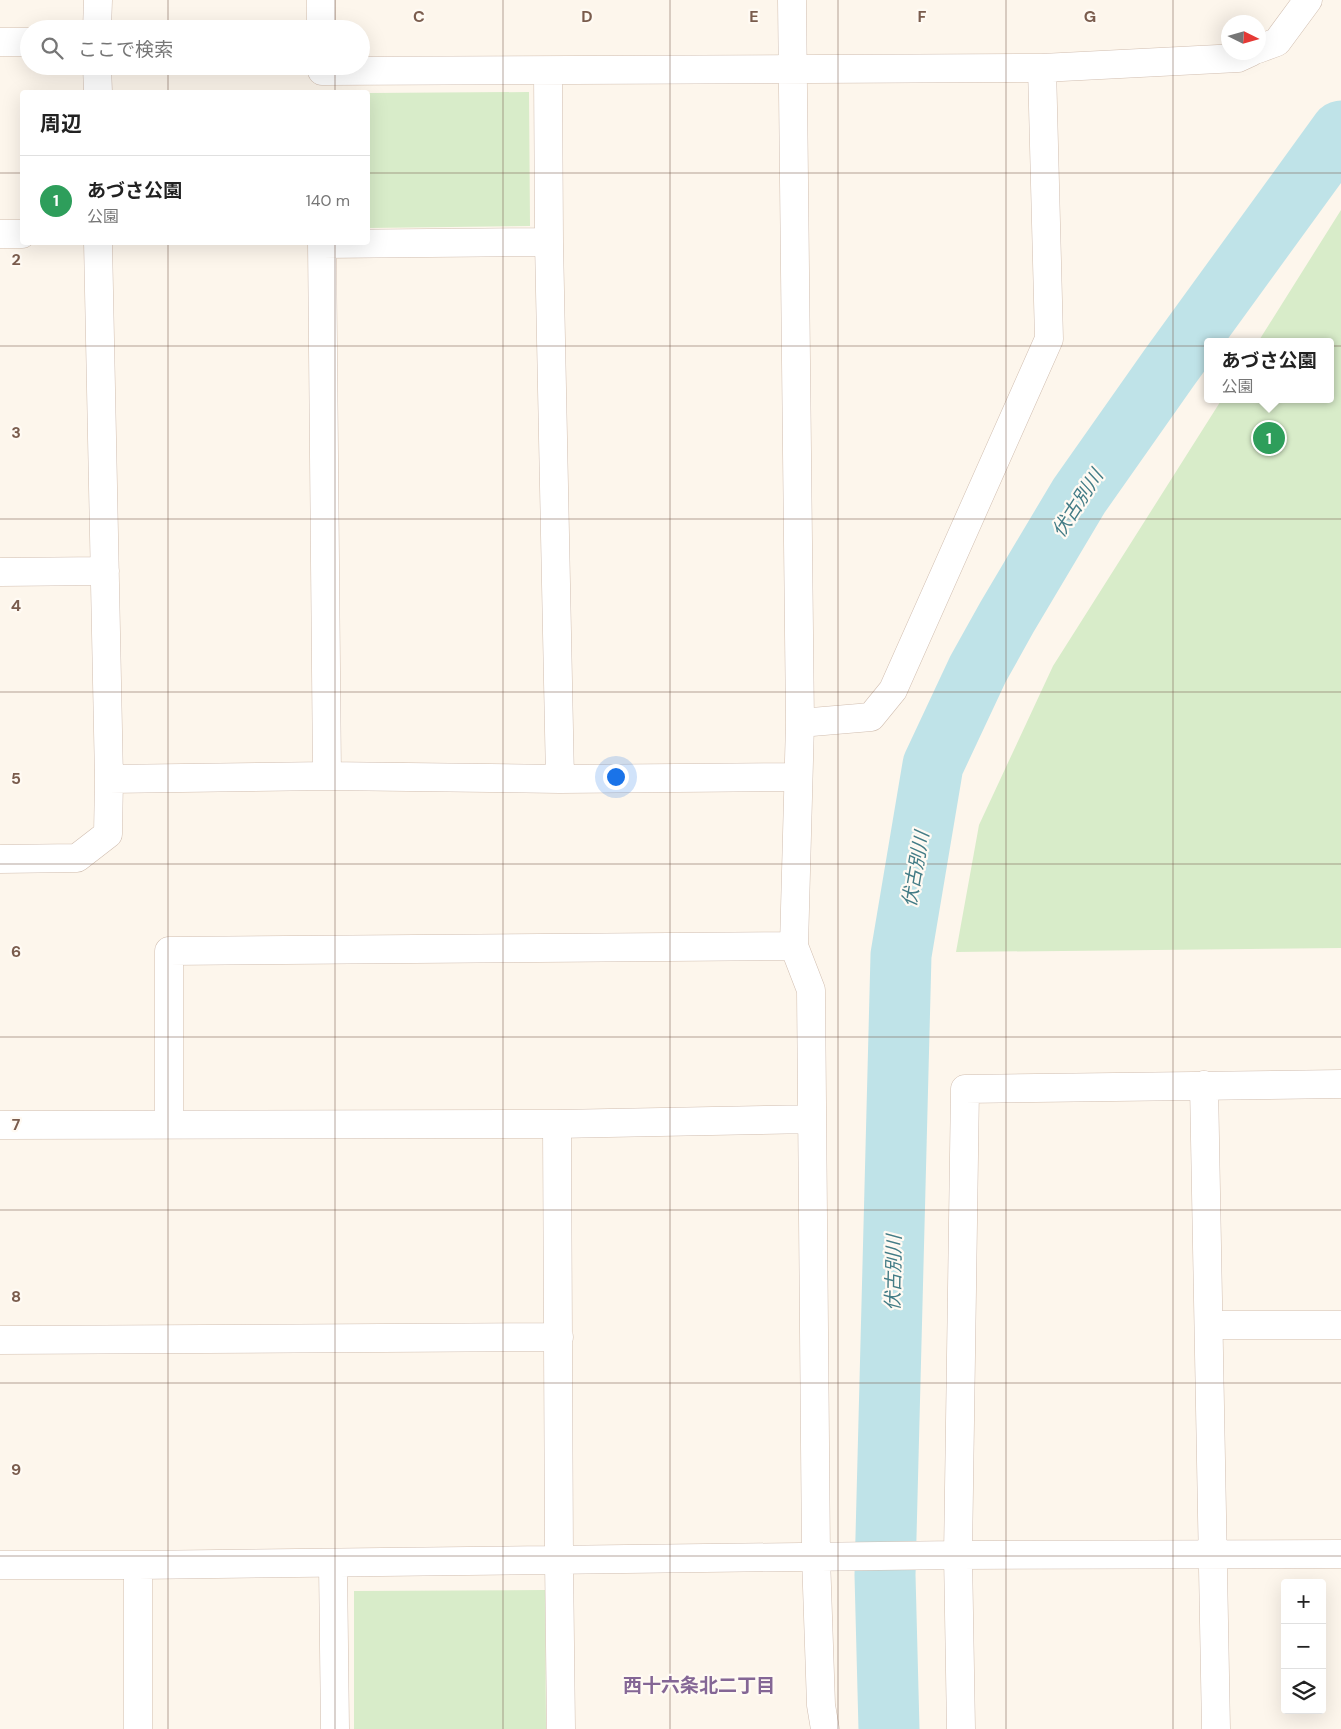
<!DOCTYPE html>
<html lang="ja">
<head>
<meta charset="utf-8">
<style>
  body { margin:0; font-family:"DM Sans","Noto Sans JP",sans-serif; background:#f6f6f6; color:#222 }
  .controls { position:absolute; right:15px; bottom:15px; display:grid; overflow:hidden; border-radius:5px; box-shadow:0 5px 20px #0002 }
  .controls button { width:45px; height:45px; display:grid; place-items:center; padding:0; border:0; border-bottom:1px solid #e0e0e0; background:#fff; color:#222; font:25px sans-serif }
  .compass { position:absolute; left:1221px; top:15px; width:45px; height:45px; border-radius:50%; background:#fff; box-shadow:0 5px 20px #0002; rotate:95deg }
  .you { position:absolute; left:615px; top:776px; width:18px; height:18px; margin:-12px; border:4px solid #fff; border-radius:50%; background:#1a73e8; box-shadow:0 0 0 8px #1a73e833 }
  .badge { display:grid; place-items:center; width:32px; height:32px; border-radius:50%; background:#0f766e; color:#fff; font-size:16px; font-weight:700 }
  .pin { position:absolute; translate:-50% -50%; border:2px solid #fff; box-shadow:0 1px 5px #0006 }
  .popup { position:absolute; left:1204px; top:338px; width:130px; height:65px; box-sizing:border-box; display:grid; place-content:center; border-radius:5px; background:#fff; filter:drop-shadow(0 1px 4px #0005); font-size:16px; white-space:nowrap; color:#767676 }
  .popup b { font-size:19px; color:#222 }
  .popup::after { content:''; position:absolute; left:50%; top:100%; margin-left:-10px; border:10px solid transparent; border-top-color:#fff }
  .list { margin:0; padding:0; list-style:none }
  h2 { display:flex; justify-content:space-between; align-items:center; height:65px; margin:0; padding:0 20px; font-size:21px }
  h2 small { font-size:16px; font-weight:400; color:#767676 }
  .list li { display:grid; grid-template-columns:32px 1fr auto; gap:15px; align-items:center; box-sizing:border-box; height:90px; padding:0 20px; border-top:1px solid #e0e0e0 }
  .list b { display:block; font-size:19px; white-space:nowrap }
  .list p { margin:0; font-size:16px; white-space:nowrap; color:#767676 }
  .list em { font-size:16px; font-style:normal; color:#767676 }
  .icon { flex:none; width:28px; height:28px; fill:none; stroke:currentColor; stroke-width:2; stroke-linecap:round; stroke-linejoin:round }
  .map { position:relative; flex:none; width:1341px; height:1729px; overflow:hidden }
  .search { position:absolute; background:#fff; box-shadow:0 5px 20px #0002; left:20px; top:20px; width:350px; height:55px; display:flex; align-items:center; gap:12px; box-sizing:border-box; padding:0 18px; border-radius:28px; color:#767676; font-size:19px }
  .panel { position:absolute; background:#fff; box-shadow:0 5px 20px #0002; left:20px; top:90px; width:350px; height:155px; border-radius:5px }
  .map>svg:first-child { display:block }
  .green { fill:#d8ecc9 }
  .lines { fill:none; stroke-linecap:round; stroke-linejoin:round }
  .river { stroke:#bfe3e8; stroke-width:61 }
  .minor-casing { stroke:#d1beb0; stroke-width:29 }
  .minor { stroke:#fff; stroke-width:28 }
  .grid { fill:none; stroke:#7a5c4d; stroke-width:1; stroke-opacity:0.55 }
  .labels { text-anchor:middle; stroke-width:4.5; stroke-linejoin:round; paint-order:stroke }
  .water-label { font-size:19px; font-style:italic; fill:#437c86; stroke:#fffaf3 }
  .neighbourhood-label { font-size:19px; font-weight:bold; fill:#846695; stroke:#fffaf3 }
  .grid-label { font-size:16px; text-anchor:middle; font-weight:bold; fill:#7a5c4d; stroke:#fffaf3; stroke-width:4.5; stroke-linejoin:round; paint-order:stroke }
</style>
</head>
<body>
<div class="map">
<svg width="1341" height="1729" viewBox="0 0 1341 1729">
  <rect width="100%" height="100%" fill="#fdf6ec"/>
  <path class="green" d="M529 92 530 226 368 228V93Z
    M1341 210V948L956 952 979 825 1053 666 1222 399H1330V342H1258Z
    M545 1590 546 1729H354V1591Z"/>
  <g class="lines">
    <path class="river" d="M889 1729 885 1575 901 955 933 765 978 669 1007 617 1079 496 1169 368 1341 131"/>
    <g class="minor-casing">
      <path id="minor" d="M321 0V29
        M792 0 800 723 794 946 811 990 816 1557 821 1705 825 1729
        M97 29 98 0
        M0 42H29
        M1258 49 1277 42 1308 0
        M97 66 98 92
        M322 71 1042 68 1238 58 1251 52
        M548 71 549 242 560 779
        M0 234H22
        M322 242 327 776
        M322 244 549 242
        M0 572 105 571
        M800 723 871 717 893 690 1049 339 1042 68
        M109 779 327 776 560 779 797 777
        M0 859 77 858 108 834 109 779 98 242
        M1204 1085 1216 1729
        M169 1124V951L794 946
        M557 1124 559 1560 561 1729
        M0 1125 557 1124 812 1119
        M1210 1325H1341
        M0 1340 559 1337
        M333 1564 335 1729
        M0 1565H138L958 1555 1341 1554
        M138 1565V1729
        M961 1729 958 1555 965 1089 1341 1084"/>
    </g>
    <use href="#minor" class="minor"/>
  </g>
  <path class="grid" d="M168 0V29M335 0V29M503 0V1729M670 0V1729M838 0V1729M1006 0V1729M1173 0V1729M168 66V92M335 66V92M0 173H22M368 173H1341M168 242V1729M335 242V1729M0 346H1341M0 519H1341M0 692H1341M0 864H1341M0 1037H1341M0 1210H1341M0 1383H1341M0 1556H1341"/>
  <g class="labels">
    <g class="water-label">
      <text transform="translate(1077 503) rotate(-57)" y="7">伏古別川</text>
      <text transform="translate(915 869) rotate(-80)" y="7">伏古別川</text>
      <text transform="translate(893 1273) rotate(-89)" y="7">伏古別川</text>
    </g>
    <g class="neighbourhood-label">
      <text x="699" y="1692">西十六条北二丁目</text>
    </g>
  </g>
  <g class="grid-label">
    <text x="419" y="22">C</text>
    <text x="587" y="22">D</text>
    <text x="754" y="22">E</text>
    <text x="922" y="22">F</text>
    <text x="1090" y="22">G</text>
    <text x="16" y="265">2</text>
    <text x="16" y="438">3</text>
    <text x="16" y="611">4</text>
    <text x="16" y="784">5</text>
    <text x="16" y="957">6</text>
    <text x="16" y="1130">7</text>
    <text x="16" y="1302">8</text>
    <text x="16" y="1475">9</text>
  </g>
</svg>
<div class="controls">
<button>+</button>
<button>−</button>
<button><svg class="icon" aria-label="layers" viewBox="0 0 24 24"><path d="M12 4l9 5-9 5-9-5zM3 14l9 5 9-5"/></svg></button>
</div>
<svg class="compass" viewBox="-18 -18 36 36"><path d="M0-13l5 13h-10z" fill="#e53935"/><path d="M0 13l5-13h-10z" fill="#767676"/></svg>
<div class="you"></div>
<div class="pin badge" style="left:1269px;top:438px;background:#2e9e5b">1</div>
<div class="popup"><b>あづさ公園</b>公園</div>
<div class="search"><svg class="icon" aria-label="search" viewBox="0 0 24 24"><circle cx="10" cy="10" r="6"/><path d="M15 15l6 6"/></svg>ここで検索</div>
<section class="panel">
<h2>周辺<small></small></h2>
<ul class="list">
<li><span class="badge" style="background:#2e9e5b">1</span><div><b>あづさ公園</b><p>公園</p></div><em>140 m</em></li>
</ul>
</section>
</div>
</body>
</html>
